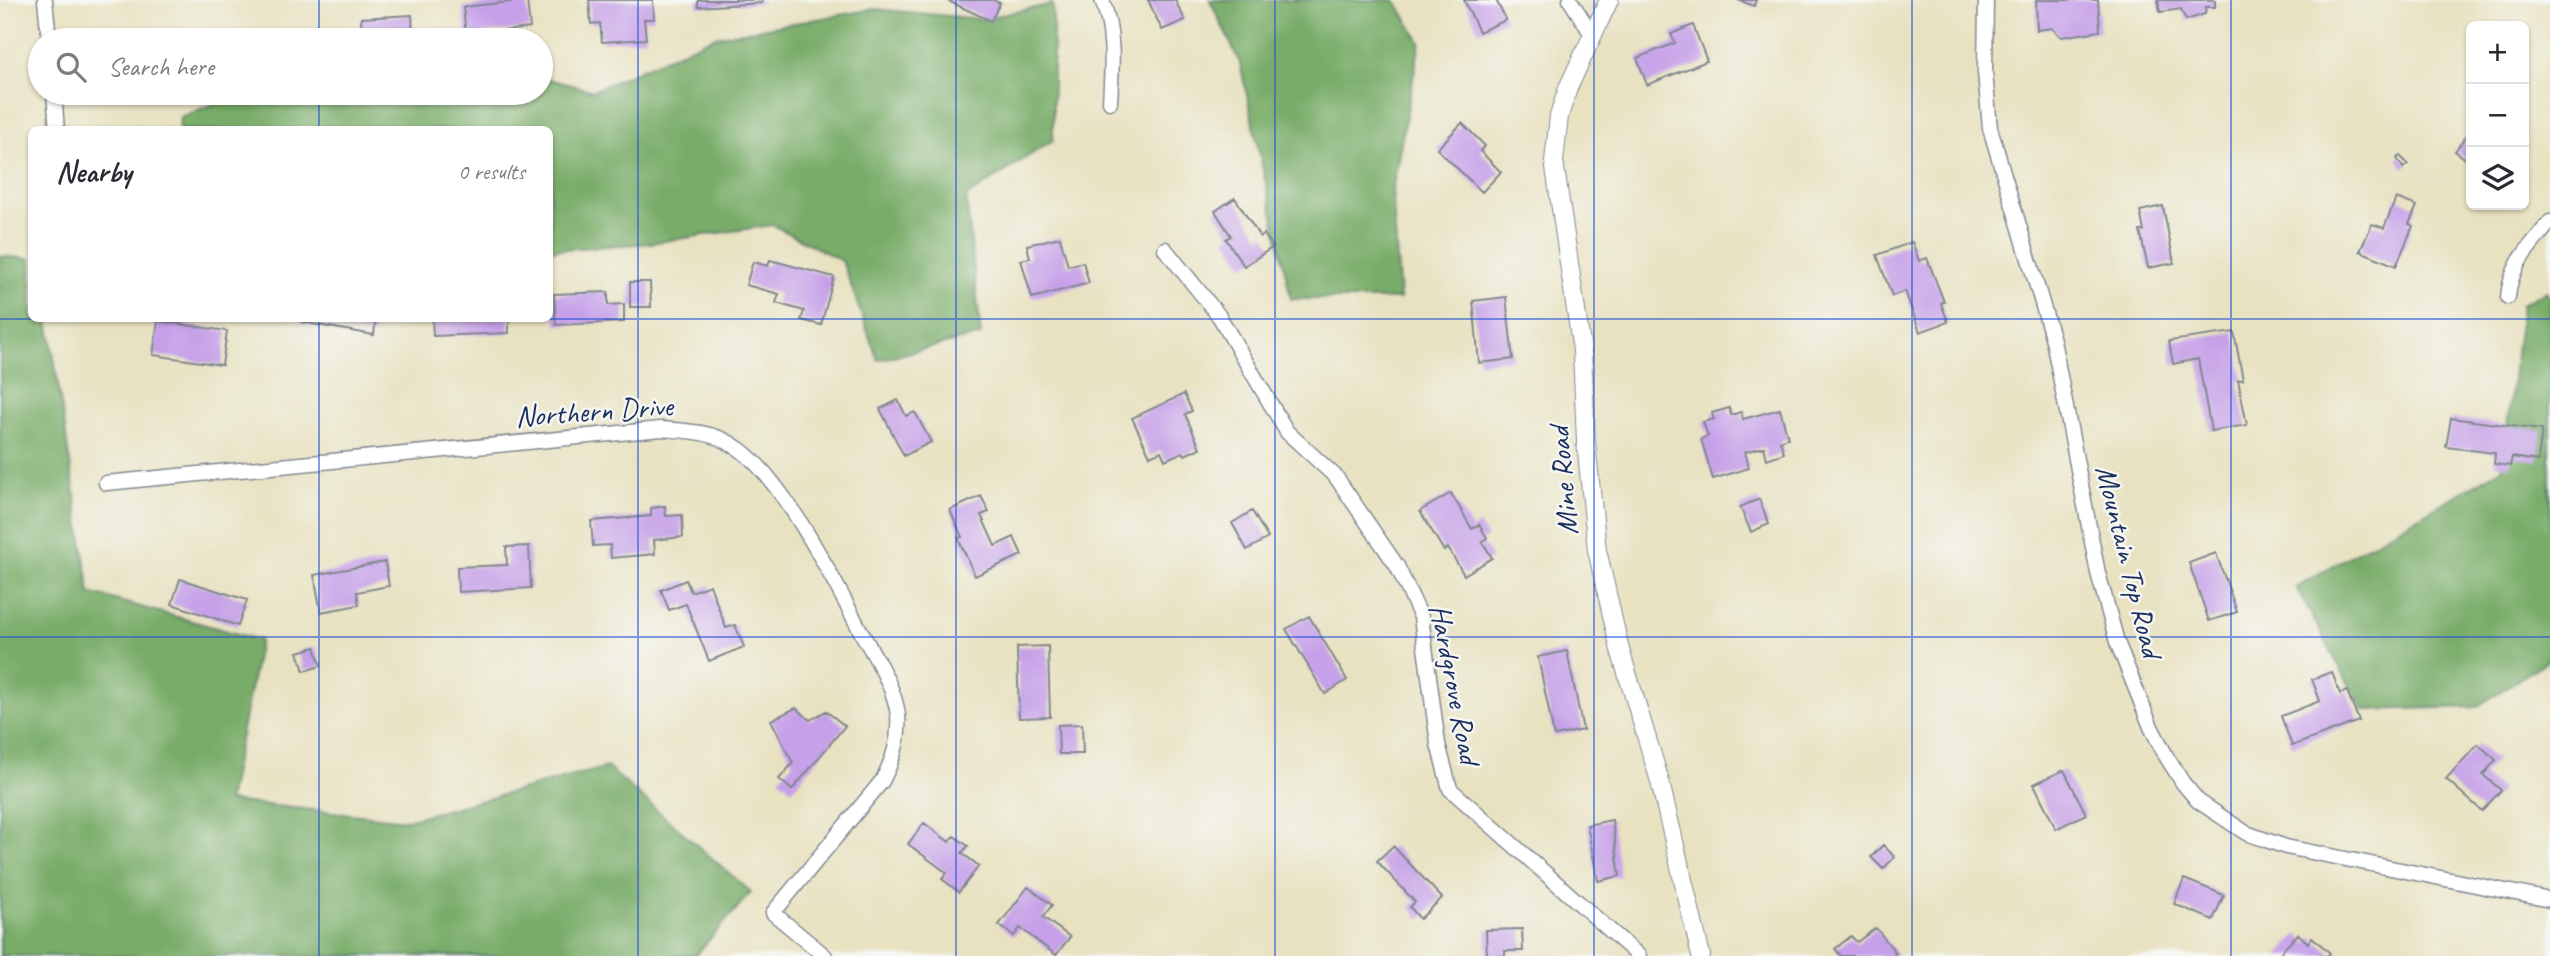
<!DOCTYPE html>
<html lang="en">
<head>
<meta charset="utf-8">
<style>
  body { margin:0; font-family:Caveat,sans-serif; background:#f2f2f3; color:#2b2b33 }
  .controls { position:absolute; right:21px; top:21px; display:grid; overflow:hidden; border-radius:10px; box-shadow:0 2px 5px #0004 }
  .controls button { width:63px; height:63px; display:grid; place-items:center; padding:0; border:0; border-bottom:2px solid #e1e1e2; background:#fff; color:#2b2b33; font:35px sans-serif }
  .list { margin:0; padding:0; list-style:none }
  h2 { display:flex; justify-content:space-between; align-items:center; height:91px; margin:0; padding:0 28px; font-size:30px }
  h2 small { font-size:23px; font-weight:400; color:#7c7c81 }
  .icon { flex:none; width:38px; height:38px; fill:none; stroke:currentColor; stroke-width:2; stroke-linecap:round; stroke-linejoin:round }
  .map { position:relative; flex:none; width:2550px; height:956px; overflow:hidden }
  .search { position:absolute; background:#fff; box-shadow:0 2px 5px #0004; left:28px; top:28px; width:525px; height:77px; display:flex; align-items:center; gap:18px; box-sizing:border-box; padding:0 24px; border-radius:38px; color:#7c7c81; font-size:26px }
  .panel { position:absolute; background:#fff; box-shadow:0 2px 5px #0004; left:28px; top:126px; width:525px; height:196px; border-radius:10px }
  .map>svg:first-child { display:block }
  .forest { fill:#78ac67; stroke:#4a6e62; stroke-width:2 }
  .building { fill:#c6a0e8 }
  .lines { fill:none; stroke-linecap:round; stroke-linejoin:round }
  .minor-casing { stroke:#828890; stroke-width:17 }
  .tertiary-casing { stroke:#828890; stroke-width:20 }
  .minor { stroke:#fff; stroke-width:14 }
  .tertiary { stroke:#fff; stroke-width:18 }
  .grid { fill:none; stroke:#1d4ed8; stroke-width:2; stroke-opacity:0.55 }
  .labels { text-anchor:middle; stroke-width:5; stroke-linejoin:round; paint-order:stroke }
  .street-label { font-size:30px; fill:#1b2f5e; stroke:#f6f6f2 }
</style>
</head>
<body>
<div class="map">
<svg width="2550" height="956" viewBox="0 0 2550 956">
  <rect width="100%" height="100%" fill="#f6f6f2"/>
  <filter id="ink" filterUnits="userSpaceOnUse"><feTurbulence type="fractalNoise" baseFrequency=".0143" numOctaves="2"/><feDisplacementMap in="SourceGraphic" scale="14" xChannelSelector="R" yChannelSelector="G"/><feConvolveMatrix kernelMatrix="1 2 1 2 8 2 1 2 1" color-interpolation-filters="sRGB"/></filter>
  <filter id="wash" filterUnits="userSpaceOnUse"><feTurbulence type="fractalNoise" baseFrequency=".00686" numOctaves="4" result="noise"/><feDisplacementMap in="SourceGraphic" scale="28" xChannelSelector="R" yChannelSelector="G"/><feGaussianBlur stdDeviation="1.57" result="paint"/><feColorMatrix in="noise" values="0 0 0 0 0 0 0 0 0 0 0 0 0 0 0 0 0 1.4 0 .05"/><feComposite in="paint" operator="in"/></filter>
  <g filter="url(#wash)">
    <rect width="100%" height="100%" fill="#e8e2c1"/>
    <path class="forest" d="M1210 0H1395L1420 42 1392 191 1400 299H1291L1240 63Z
      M1053 4V140L966 197 981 335 878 360 842 261 773 225 651 243 550 250V130H179L180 117 243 93H541V77L593 91 714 37 874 9 982 19Z
      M0 256 31 259 32 318 48 319 90 593 260 640 228 801 407 820 607 767 751 892 695 956H0Z
      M2546 291 2550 297V659L2476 707 2363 710 2296 587 2502 469 2522 304Z"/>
    <g id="blocks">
      <path class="building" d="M527 0 530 28 466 35 463 7Z
        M589 0H653L654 19H644L646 39 602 42 600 23 591 24Z
        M698 0H762V3L698 7Z
        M946 0H993L1000 3 991 21Z
        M1148 0H1175L1185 20 1162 30Z
        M1464 0H1496L1506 20 1479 32Z
        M1738 0H1756L1754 6Z
        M2036 0H2098L2100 31 2061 37 2052 28 2037 30Z
        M2158 0H2215V7H2206L2205 14 2186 20 2181 9 2160 12Z
        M412 15 413 40H362L361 18Z
        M1693 25 1707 61 1647 85 1637 58 1675 43 1671 34Z
        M1462 123 1485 146 1480 151 1501 172 1482 192 1437 149Z
        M2471 130V163L2455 151Z
        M2400 156 2408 164 2403 168 2397 158Z
        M1235 198 1260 237 1264 234 1273 247 1244 266 1226 239 1231 236 1215 211Z
        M2396 198 2417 206 2409 224 2413 226 2396 266 2360 251 2372 224 2384 228Z
        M2163 206 2174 263 2148 268 2140 231H2144L2140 211Z
        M1060 237 1068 266 1083 262 1089 283 1032 298 1021 260 1030 258 1027 245Z
        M1912 242 1919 261 1927 258 1944 302 1941 303 1948 322 1920 332 1905 291 1892 296 1877 255Z
        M770 260 834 277 821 325 801 320 804 311 776 303 779 294 746 285 753 262 768 266Z
        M630 282H650L651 307H630Z
        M608 292V305L624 304V322L556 325 554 294Z
        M1506 297 1513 359 1479 363 1473 301Z
        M301 318H376L374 335 301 322Z
        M432 318H509V333L433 336Z
        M158 321 227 331 222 365 153 355Z
        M2234 332 2243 380H2238L2247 425 2211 431 2198 359 2173 364 2169 341Z
        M1184 394 1192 411 1185 414 1200 448 1185 455 1183 452 1165 460 1161 451 1150 456 1132 418Z
        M898 400 906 416 915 412 931 442 904 456 880 409Z
        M1729 408 1731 415 1741 412 1743 419 1780 409 1788 438 1780 441 1784 453 1767 459 1764 447 1745 452 1749 468 1713 479 1701 439 1708 436 1703 422 1714 419 1712 413Z
        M2451 418 2542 430 2538 461 2512 457 2510 466 2494 464 2495 453 2446 447Z
        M1451 493 1472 529 1479 524 1487 538 1482 541 1492 558 1464 575 1448 548 1444 551 1420 511Z
        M981 496 989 512 981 515 995 546 1014 537 1022 555 975 576 958 538 962 537 950 510Z
        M1759 499 1769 524 1751 532 1740 507Z
        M665 506 666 516 682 515 683 537 654 540 655 554 611 558 610 545 593 546 591 521 651 516V508Z
        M1252 511 1268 538 1247 550 1232 523Z
        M529 546 531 588 458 592 457 567 507 565 506 547Z
        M2216 553 2237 612 2209 621 2189 563Z
        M385 562 389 586 357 592 359 605 321 612 314 575Z
        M180 579 247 600 238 626 172 604Z
        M686 580 691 592 710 585 726 628 735 625 744 647 709 661 686 604 669 610 661 590Z
        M1309 616 1347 680 1325 694 1286 629Z
        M1048 646 1050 717 1019 718 1017 647Z
        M315 647 321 666 304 671 298 652Z
        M1567 651 1583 730 1554 736 1538 657Z
        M2332 672 2340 694 2347 691 2359 721 2292 746 2281 716 2320 701 2312 679Z
        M796 708 810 720 826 711 845 726 792 790 779 779 793 763 771 720Z
        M1082 724 1083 754H1059L1058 725Z
        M2478 744 2496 760 2483 775 2501 790 2482 811 2446 779Z
        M2064 770 2086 814 2056 829 2034 784Z
        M1612 820 1620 876 1598 881 1587 825Z
        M924 823 949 842 954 836 968 846 962 853 979 866 959 892 942 879 947 873 908 844Z
        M1883 845 1895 857 1883 869 1871 857Z
        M1393 846 1442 898 1420 919 1410 907 1415 902 1377 861Z
        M2184 879 2224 895 2213 920 2174 904Z
        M1028 887 1052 905 1043 917 1070 937 1056 955 1020 928 1014 936 999 925Z
        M1876 928 1896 953 1893 956H1841L1835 949 1851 936 1857 942Z
        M1522 929 1523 951H1505V956H1487L1486 930Z
        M2298 934 2308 943 2312 937 2330 953 2327 956H2277Z"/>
    </g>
  </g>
  <g filter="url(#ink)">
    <use href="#blocks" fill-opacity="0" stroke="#828890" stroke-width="2"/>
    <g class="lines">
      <g class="minor-casing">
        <path id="minor" d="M45 0 49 40
          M1102 0C1115 33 1112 67 1110 102
          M1570 0 1591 33
          M1986 0 1985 72 1990 128 2053 340 2098 573 2117 642 2151 727 2166 756 2183 783 2198 801 2246 833 2286 847 2550 900
          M54 93 57 130
          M1165 249 1219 316 1287 432 1336 477 1397 566 1421 617 1438 744 1450 789 1639 956
          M2508 297C2511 263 2530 247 2550 222
          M106 483 661 429C687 431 711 431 733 445 780 472 833 579 859 628 873 655 894 684 898 715 900 740 893 760 882 781L773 913 825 956"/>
      </g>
      <g class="tertiary-casing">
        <path id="tertiary" d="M1609 0 1568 88 1559 116 1554 161 1582 351 1586 442 1597 550 1620 650 1659 778 1701 956"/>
      </g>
      <use href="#minor" class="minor"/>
      <use href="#tertiary" class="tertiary"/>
    </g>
  </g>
  <path class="grid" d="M319 0V40M638 0V956M956 0V956M1275 0V956M1594 0V956M1912 0V956M2231 0V956M319 93V130M319 318V956M0 319H2550M0 637H2550"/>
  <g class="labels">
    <g class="street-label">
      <text transform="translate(594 411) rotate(-4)" y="10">Northern Drive</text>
      <text transform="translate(1563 481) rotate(-95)" y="10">Mine Road</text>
      <text transform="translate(2129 561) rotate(76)" y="10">Mountain Top Road</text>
      <text transform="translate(1455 684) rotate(79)" y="10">Hardgrove Road</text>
    </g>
  </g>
</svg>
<div class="controls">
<button>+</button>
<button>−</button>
<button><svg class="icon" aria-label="layers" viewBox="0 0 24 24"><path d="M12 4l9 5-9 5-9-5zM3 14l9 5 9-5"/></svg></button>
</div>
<div class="search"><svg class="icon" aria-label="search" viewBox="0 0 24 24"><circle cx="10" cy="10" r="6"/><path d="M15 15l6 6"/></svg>Search here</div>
<section class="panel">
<h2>Nearby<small>0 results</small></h2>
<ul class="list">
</ul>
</section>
</div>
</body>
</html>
